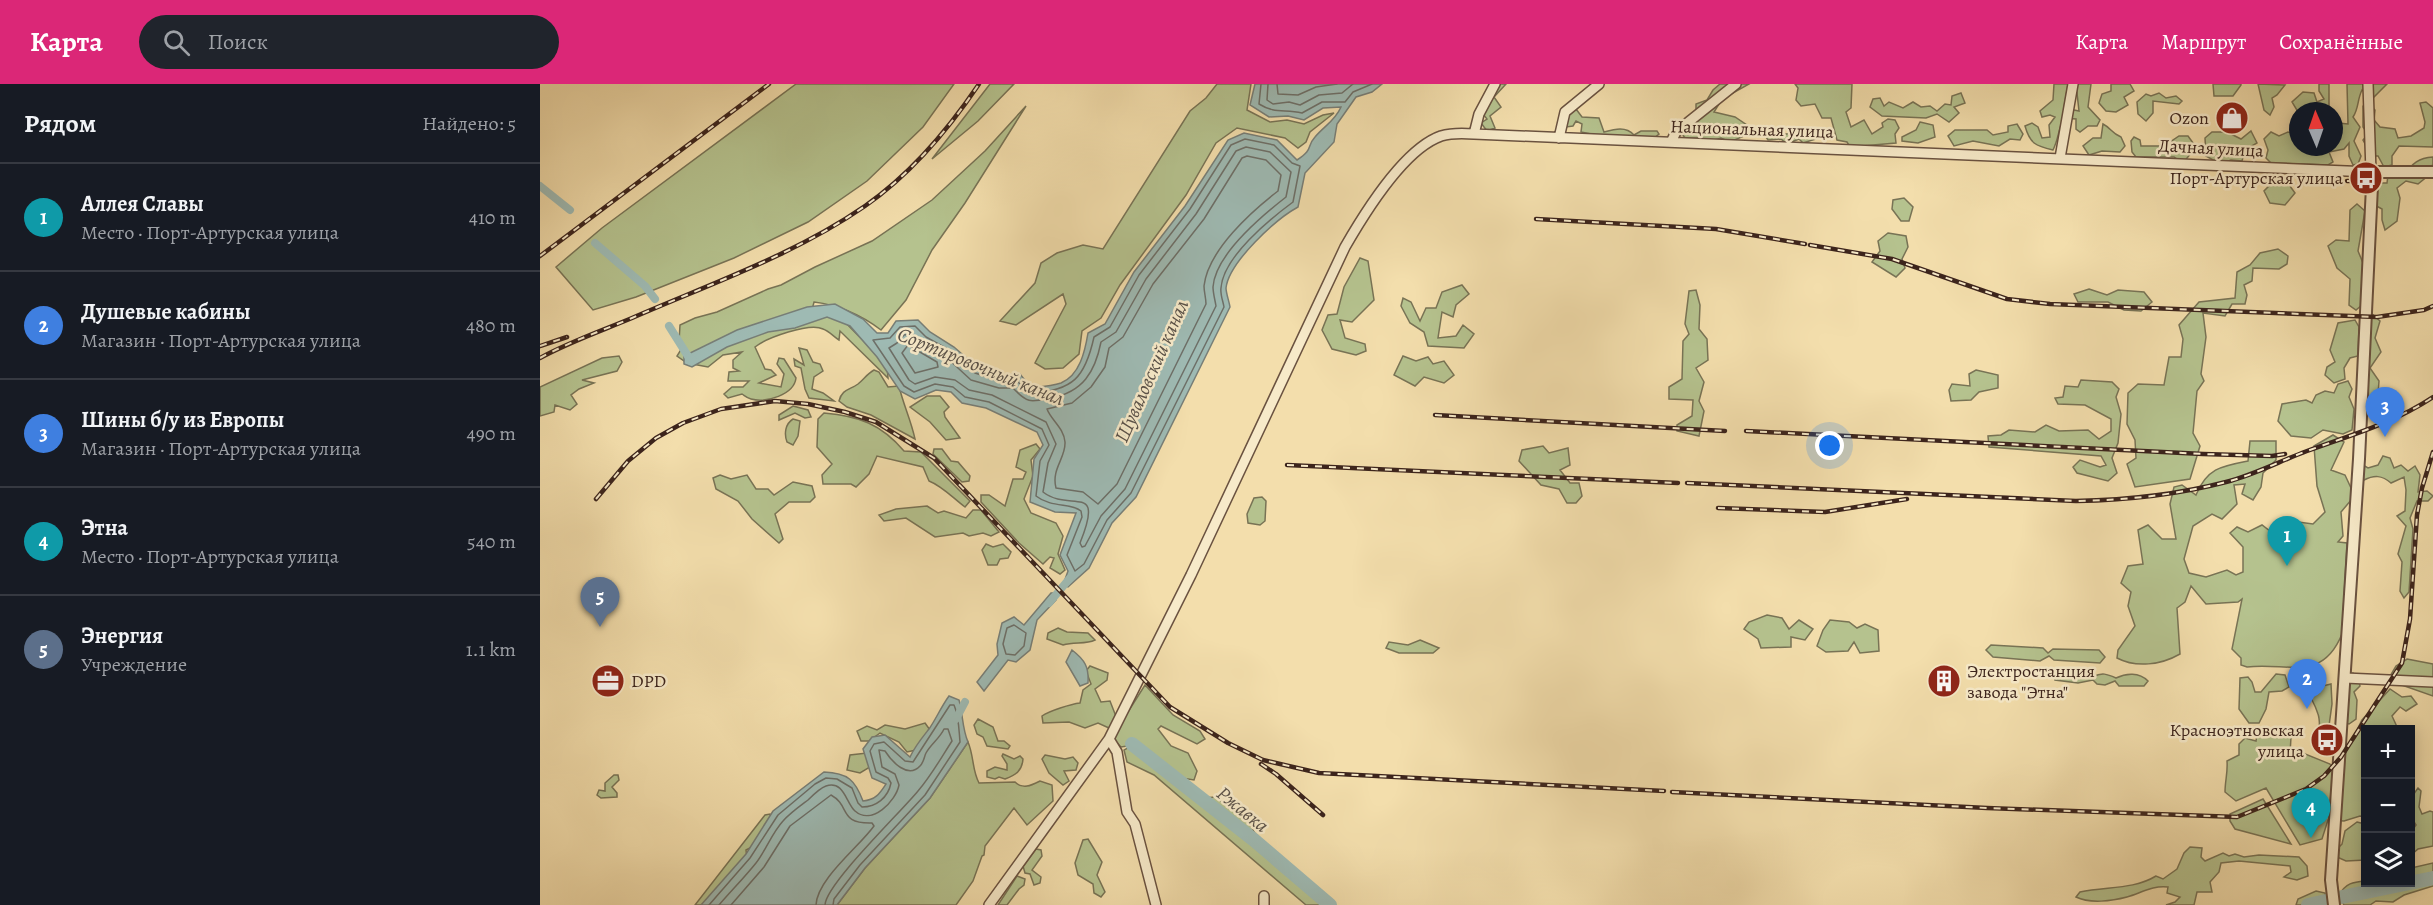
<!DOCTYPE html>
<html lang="ru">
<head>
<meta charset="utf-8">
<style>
  body { margin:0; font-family:Alegreya,serif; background:#20242c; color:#f1f3f6 }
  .controls { position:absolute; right:18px; bottom:18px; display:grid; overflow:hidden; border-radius:0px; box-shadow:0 3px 15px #0003 }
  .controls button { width:54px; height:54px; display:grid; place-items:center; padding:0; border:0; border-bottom:2px solid #363941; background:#171b24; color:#f1f3f6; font:30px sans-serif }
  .compass { position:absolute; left:1749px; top:18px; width:54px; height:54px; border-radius:50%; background:#171b24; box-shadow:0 3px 15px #0003; rotate:358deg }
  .you { position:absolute; left:1290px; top:362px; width:21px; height:21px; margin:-15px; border:4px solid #fff; border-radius:50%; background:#1a73e8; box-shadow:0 0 0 9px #1a73e833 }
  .badge { display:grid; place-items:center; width:39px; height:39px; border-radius:50%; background:#db2777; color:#fff; font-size:20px; font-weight:700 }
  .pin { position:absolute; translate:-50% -50px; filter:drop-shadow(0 2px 3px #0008) }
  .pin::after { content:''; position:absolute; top:32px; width:21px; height:18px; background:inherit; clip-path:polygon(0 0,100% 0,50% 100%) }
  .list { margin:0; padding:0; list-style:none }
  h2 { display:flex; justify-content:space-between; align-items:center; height:78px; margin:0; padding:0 24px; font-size:26px }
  h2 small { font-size:20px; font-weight:400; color:#9ea1a6 }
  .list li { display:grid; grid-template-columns:39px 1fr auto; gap:18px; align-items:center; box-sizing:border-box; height:108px; padding:0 24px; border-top:2px solid #363941 }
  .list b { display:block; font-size:22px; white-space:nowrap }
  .list p { margin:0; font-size:20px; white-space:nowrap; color:#9ea1a6 }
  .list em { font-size:20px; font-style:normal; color:#9ea1a6 }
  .icon { flex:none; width:33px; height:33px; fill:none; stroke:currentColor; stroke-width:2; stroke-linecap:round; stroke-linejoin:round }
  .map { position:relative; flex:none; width:1893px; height:821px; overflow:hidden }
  header { display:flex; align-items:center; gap:36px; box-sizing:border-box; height:84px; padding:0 30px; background:#db2777; color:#fff }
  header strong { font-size:28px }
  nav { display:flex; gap:33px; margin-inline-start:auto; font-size:21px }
  .search { width:420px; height:54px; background:#20242c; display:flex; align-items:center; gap:15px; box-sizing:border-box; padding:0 21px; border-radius:33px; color:#9ea1a6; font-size:22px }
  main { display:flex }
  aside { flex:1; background:#171b24 }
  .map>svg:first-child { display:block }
  .green { fill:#b5c28e; stroke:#787355; stroke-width:1.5 }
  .water { fill:#9ebab3; stroke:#777e77; stroke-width:1.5 }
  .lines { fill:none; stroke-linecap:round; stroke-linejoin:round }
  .shore { stroke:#6d6f68; stroke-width:1.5 }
  .canal { stroke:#9ebab3; stroke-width:8 }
  .river { stroke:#9ebab3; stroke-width:14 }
  .minor-casing { stroke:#6a5240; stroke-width:12 }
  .tertiary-casing { stroke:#6a5240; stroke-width:14 }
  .minor { stroke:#f7eac9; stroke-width:9 }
  .tertiary { stroke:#f7eac9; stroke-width:10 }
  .rail-casing { stroke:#3c241c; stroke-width:4.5 }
  .rail { stroke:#f7eac9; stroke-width:2; stroke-dasharray:7; stroke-linecap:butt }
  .labels { text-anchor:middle; stroke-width:5; stroke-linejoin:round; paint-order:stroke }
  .poi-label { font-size:18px; fill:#3c241c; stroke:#f7eac9; text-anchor:end }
  .street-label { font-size:18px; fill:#3c241c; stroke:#f7eac9 }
  .water-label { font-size:20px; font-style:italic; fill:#595149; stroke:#f7eac9 }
</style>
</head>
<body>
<header>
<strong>Карта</strong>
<div class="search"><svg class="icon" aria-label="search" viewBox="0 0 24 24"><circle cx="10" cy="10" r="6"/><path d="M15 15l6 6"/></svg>Поиск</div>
<nav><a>Карта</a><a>Маршрут</a><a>Сохранённые</a></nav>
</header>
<main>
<aside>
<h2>Рядом<small>Найдено: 5</small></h2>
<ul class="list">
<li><span class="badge" style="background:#0f9aa8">1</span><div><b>Аллея Славы</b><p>Место · Порт-Артурская улица</p></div><em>410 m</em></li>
<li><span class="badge" style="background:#3f7fe0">2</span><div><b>Душевые кабины</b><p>Магазин · Порт-Артурская улица</p></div><em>480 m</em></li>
<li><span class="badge" style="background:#3f7fe0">3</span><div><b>Шины б/у из Европы</b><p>Магазин · Порт-Артурская улица</p></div><em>490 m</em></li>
<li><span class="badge" style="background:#0f9aa8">4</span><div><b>Этна</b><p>Место · Порт-Артурская улица</p></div><em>540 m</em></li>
<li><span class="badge" style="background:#5c6f8a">5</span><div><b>Энергия</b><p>Учреждение</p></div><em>1.1 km</em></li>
</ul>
</aside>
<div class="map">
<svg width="1893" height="821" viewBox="0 0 1893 821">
  <rect width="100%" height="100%" fill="#f3deac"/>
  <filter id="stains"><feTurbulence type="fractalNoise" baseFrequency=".00333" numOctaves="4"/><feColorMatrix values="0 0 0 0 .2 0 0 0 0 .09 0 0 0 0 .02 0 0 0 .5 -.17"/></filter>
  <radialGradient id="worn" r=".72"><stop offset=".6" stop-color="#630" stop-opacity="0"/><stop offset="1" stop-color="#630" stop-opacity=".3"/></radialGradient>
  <path class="green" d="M256 0H414L383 43 327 97 268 138 194 174 96 213 53 226 16 183 62 144Z
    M450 0H474L438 37 392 75Z
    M677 0H711L707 26 730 38 747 36 764 40 783 31 794 29 770 48 766 58 758 64 745 54 697 44 676 59 646 111 580 201 561 234 542 247 539 270 523 284 505 285 495 279 526 220 523 210 476 241 460 237 495 199 501 179 517 169 543 161 563 165 650 27 666 14Z
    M957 0H966L954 13 961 23 950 32 955 44 947 47 941 39 947 35 939 25Z
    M1180 0H1209L1182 15 1174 28 1195 33 1207 41 1204 52 1190 58 1181 54C1172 57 1165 59 1157 54H1145L1142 50 1149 33 1156 28V20L1167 16 1173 6Z
    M1255 0H1312L1311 24 1306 28 1311 43 1324 36 1332 50 1343 43 1342 39 1348 35 1355 36 1359 44 1355 50 1356 59 1310 63 1307 58 1297 56 1291 34H1282L1275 20 1261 22 1256 16 1258 4Z
    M1514 0H1528L1524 24 1539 27 1536 0H1551L1548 23 1560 36 1557 42H1548L1540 48 1536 45V35L1524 34C1518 45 1519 54 1513 66 1496 62 1490 60 1485 42L1492 39 1498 43 1502 54 1510 53 1509 41 1515 33 1510 31 1502 33 1500 27 1513 16Z
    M1571 0H1590L1594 7 1584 13 1588 21 1576 28 1566 27 1559 19 1562 10 1571 7Z
    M1673 0H1701V1L1693 12H1674Z
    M1718 0 1745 1 1737 11 1732 14 1734 23 1730 31 1724 26Z
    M1779 0H1789V23H1777L1772 27 1758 28 1752 18 1763 8 1774 9 1777 18 1784 15 1779 7Z
    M1807 0H1847L1833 14 1822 6C1817 16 1819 24 1813 33L1820 43 1814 57 1821 72 1818 80 1813 81 1809 72V59L1804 65 1789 68 1793 78 1788 81 1731 79 1726 74 1728 66 1724 55 1731 48 1739 52 1748 48 1758 51V63H1794V43L1798 39 1808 40Z
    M1421 9 1425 19 1414 23 1419 29 1409 38 1397 30 1386 34 1342 32 1330 23 1333 15 1340 14 1344 22 1349 18 1363 24 1373 18 1381 23 1390 22 1397 27 1405 20 1411 21 1412 12Z
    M1619 9 1626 14 1636 12 1642 17 1639 20 1613 17V29L1606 37 1598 30 1597 18 1606 10 1611 12Z
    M1886 18 1893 24V63L1859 62 1852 72V81L1844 83 1838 72H1832L1823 56 1828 50 1823 43V22L1827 19 1835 26 1834 36 1840 43 1855 45 1858 54 1871 52 1884 44 1885 38 1880 19Z
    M486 22 425 119 392 166 366 216 341 246C320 230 299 221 274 218L272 226 299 232 347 281 348 294 300 247 299 256C294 253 289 247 283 245 270 238 226 254 215 263L225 285 231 286 236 291 219 299 241 303 244 290 237 280 239 274 244 275 256 294C254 311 226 319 211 315 207 314 205 312 202 310L188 314 184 310 192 303H203L209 297H188L189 288 199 287 193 284V276L202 268 183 271 168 283 147 279 137 272 142 264 139 258 140 241 155 234 177 228 228 205 241 201 275 183 332 157 392 116 445 67Z
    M1036 25 1042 33 1059 34 1064 48C1075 45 1086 42 1094 51L1101 47H1117L1119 50 1114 54 1066 53 1041 48 1042 40 1036 37 1033 42 1026 43V33Z
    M1380 38 1393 41 1395 53 1378 59 1362 57V53L1376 46Z
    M1477 40 1483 50 1480 56 1470 55 1459 62 1433 57 1414 62 1408 52 1415 46H1447L1453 51 1468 48V42Z
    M1563 40C1571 44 1571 49 1581 53L1585 62 1580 68 1562 67 1549 71 1543 62 1553 54H1561Z
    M1229 43 1239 52 1250 49 1256 52 1268 47H1276V55L1263 59 1259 55 1247 60 1241 55 1228 56 1224 50Z
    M1711 47 1717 59 1705 66 1702 77 1691 76 1680 80 1666 72 1665 54 1672 48H1687L1701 55Z
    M1639 52H1648L1656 63 1643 79 1634 73H1596L1592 68 1591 57 1594 53 1600 56 1601 62H1624Z
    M1893 73V81L1885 85 1889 91 1878 100 1866 97 1857 104 1860 114 1857 137 1845 146 1842 136V125L1831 119 1830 106 1840 99H1847L1848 91H1865C1872 79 1879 74 1893 73Z
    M1734 97 1747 98 1755 109 1745 121 1730 119 1724 107Z
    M1364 114 1373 123 1369 137H1361L1352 125 1353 116Z
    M1817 120 1825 127 1818 167 1823 179 1822 221 1816 226 1809 221 1810 195 1797 184 1788 162 1796 156 1809 157 1810 126Z
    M1348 149 1366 152 1368 163 1362 175 1365 184 1356 193 1332 178 1340 167 1338 157Z
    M1738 165 1748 172 1747 180 1739 185 1713 184 1712 197 1704 201 1707 211 1705 220H1692L1685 232 1663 229 1666 253 1661 290 1664 297 1657 307 1653 349 1660 362 1650 395 1595 403 1587 380 1596 374 1595 356 1587 340 1588 309 1598 300 1624 301 1629 273H1641L1643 255 1639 241 1659 218 1695 214 1697 188 1710 181 1720 169Z
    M820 174 828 177 834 216 812 238 800 236 805 254 825 260 826 267 816 271 792 265 782 246 788 231 797 230 804 203Z
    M922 201 929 210 916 221 913 233 902 228 898 254 916 252 923 241 934 250 924 264 888 262 884 248 870 239 861 222 863 214 871 218 880 237 886 224H896L902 208Z
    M1549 205 1567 211 1578 206 1604 208 1612 218 1601 227 1584 226 1568 218H1538L1534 210Z
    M1156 206 1160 221 1159 245 1167 255 1168 276 1156 284 1164 298 1159 317 1164 327 1159 352 1137 347V341L1152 332 1153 316 1129 315V303L1142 295 1143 257 1149 250 1145 240 1149 207Z
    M1831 229 1840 237 1835 254 1841 268 1830 284 1839 297 1837 323 1829 326 1820 316 1824 239Z
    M1815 236 1819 243 1818 272 1810 274 1804 284 1805 295 1794 299 1785 291 1787 283 1795 278 1790 266 1798 239Z
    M259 264 267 266 273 278 280 280 283 287 274 293 272 305 283 309 294 317 269 314 265 305 261 284 255 282 254 275 264 281Z
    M79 272 82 278 77 287 42 296 54 299 39 305 31 311 37 320 30 326 15 321 14 328 0 332V303L62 274Z
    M863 272 876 277 888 273 893 280 904 277 914 291 904 299 884 293 875 302 854 291Z
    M334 286 339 288 348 303 359 302C363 320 371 336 375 355L331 331 307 323 299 317C302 305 310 306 318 300 324 295 327 290 334 286Z
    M1436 286 1458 291V304L1439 308 1431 316 1411 317 1409 306 1412 300 1430 302 1429 290Z
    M1541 296 1572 298 1579 305 1576 313 1581 330 1578 359 1572 374 1577 389 1568 397 1537 389 1533 383 1540 376 1560 383 1566 381 1561 372 1449 363 1448 352 1461 351 1469 346 1495 348 1506 341 1519 347 1548 346 1559 355 1571 347V335L1545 321 1518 320 1515 314 1523 313 1525 302 1538 303Z
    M1808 297 1812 305 1809 313 1814 325 1812 346 1803 350 1783 346 1771 354 1751 352 1738 337 1742 320 1766 316 1772 319 1776 311 1785 307 1794 309 1798 300Z
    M387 312H400L409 323 404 328 405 333 420 354 406 356 390 338 370 323Z
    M253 322 268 326 271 333 265 334 255 329 239 336V331Z
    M284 329C319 332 341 340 364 367L381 368 430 417 425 423C413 414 402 402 389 397L383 383 337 372 329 390 316 403 311 400H283L282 391 292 380 277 363 278 335Z
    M253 335 260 337 258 352 253 361 247 358C244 350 245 340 253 335Z
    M1793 351 1804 358 1791 386 1805 391 1811 404 1812 415 1801 428 1803 452 1798 458 1807 459 1802 550C1782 599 1748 578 1707 583L1701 581V574L1692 565 1702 515 1698 518 1666 520 1651 502 1645 518 1637 524 1640 570C1621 581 1596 584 1577 574L1578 566 1595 542 1588 522 1591 508 1581 499 1588 482 1603 480 1598 446 1608 441 1622 455H1636L1630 420 1634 403 1642 401 1656 411C1667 384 1682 382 1708 377L1710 357H1736V376L1723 389 1721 403 1713 416 1702 410 1705 400 1694 401 1697 420 1682 435 1672 430 1653 442 1644 475 1649 489 1666 493 1687 486 1696 491 1703 488V463L1690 449 1697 443 1708 448 1722 441 1730 447 1744 448 1751 437 1773 440 1785 428 1777 402 1774 362Z
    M496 360 500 365 491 376 493 392 484 415 491 429 516 439 523 452 518 470 525 486 520 490 510 484 514 474 510 473 503 480 479 459 441 418V411H449L465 422 473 395H483L486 388 476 383 480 366Z
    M1003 362 1009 369 1028 364 1030 381 1020 386 1030 399H1039L1042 412 1036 419H1027L1019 405 1001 401 979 377 982 366Z
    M394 365H402L411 377 418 378 430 392 429 397 422 398 393 370Z
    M1843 372 1850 374 1854 384 1861 381 1868 387 1875 382 1880 391 1878 408 1887 407 1893 412 1888 417H1877L1870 434 1873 445 1869 508 1864 514 1860 507 1862 478 1858 470 1866 442 1857 432 1865 427 1866 406 1864 393 1851 399C1842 391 1834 391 1824 396L1817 387 1823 381 1828 384 1838 381Z
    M180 391 191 395 207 391 216 405H228L234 411 253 398 272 402 275 413 270 418H249L235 430 243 455 239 459 212 435 198 417 176 405 173 394Z
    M722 413 726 417 725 437 720 441 708 439 707 430 714 414Z
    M387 422 398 429 404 427 426 434 433 426H441L459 448 451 452 443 449 429 452 423 449 395 453 366 434 344 437 339 431 356 425Z
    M446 460 453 463 463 460 471 468 468 474 460 475 457 481H448L442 466Z
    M1227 531 1242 534 1249 545 1259 536 1273 545 1265 556 1251 553V563L1221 564 1218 555 1204 545 1209 538Z
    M1290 536 1309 538 1317 544 1325 540 1338 546 1339 567 1320 569 1314 558 1308 567 1286 568 1277 562 1283 546Z
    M518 544 527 548 548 549 555 556C545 561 534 557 523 561L507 555 508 549Z
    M880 556 899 564 893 569H859L846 564 849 558 868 561Z
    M1451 561 1503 564 1508 569 1513 565 1559 566 1565 573 1560 579 1514 576 1509 572 1500 577 1453 573 1446 566Z
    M1867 575 1893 580V612L1859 600 1849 594 1856 582Z
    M550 582 568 589 567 596 555 605 561 618 570 617 577 635 569 644 558 639 545 644 529 638 503 639 502 632C509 627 531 620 540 619L543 606 551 600 546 587Z
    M1536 587 1553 593C1562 588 1567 590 1576 594 1586 589 1599 588 1608 597L1604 602H1579L1575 597 1565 601 1557 600 1553 596 1538 599 1515 596V590Z
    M1765 588H1772L1783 602 1791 600 1792 620 1788 649 1805 670 1822 636 1850 605 1862 613 1871 612 1877 620 1866 627 1860 623 1852 632 1858 645 1826 646 1825 733 1820 732 1804 737 1788 736 1782 755 1760 761 1726 704 1696 717 1685 708C1685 697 1688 688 1687 677L1699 671V660L1705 654 1716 657 1717 650 1751 653 1750 670 1730 668V670L1749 673 1758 667 1790 680 1795 687 1796 672 1779 670C1777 657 1782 641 1778 630 1772 611 1765 611 1765 588Z
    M1813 589 1818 593 1820 602 1814 608 1817 616 1816 635 1809 640 1805 639 1804 598Z
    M1736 590 1745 591 1749 603 1742 607 1729 608 1726 625 1719 639H1709L1699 625 1700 594 1708 593 1712 598 1715 608H1721Z
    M605 601 633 631 660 647 665 655 657 660 621 642 618 645 631 662 648 669 657 687 654 696 642 694 600 660 581 663 575 657 574 650Z
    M438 635 453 643 458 657H464L470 662 468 665 447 662 443 653 437 650 434 641Z
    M385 639 390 646 376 666 367 668 359 658 340 649 329 657H321L317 647 327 642 337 646 345 641 365 645Z
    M428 658C434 672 432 686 439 699L475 698C483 706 492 701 500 697L512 701 513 717 487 741 474 724 445 762 444 771 442 772 433 797 416 821H297L325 784 390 714Z
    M591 662 601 663 662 714 676 713 710 740 721 761 790 821H766L614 691 587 678 584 666Z
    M327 669 330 683 320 689 307 686 310 671Z
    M463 670 474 675 480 672 483 675C482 687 476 691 465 695L459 693 455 695 447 693V687L455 683 467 686V680L462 672Z
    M505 671 525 675 533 673 538 679 536 686 524 687 529 697 523 701 509 689 502 675Z
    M74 691H78L79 696 72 703 77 709V713L61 714 57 711 59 706 65 707V699Z
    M1878 704 1881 707 1879 723 1882 730 1890 727 1893 728V762L1878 765 1871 771V748L1876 741C1868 729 1869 715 1878 704Z
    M1723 715 1751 760 1695 745 1690 737V730Z
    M230 730 231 733 214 762 206 766 207 774 165 821H155L225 731Z
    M1817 738 1825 740V776L1806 777 1797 773V765L1802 760 1805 747Z
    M548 755 562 778 557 791 565 808 561 813 554 809 553 800 538 791 535 779 543 756Z
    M1650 763 1662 764 1661 773 1665 777 1683 769 1689 772 1695 770 1704 773 1719 771 1759 773 1767 782 1768 792 1757 796 1744 793 1751 788 1750 782 1699 777 1681 779 1679 788 1670 798 1672 808H1657L1654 821H1626L1635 818 1640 813 1627 809 1628 803C1613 801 1601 809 1587 813 1572 817 1550 820 1536 813L1540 808C1566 802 1593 806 1616 792L1623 795 1637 785 1644 769Z
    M496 765 501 766 502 772 492 786 501 793 500 799 494 801 490 790 485 789 483 782Z
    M1893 779V802L1864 811 1853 818 1836 817 1830 821H1804L1799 811C1806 799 1813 798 1825 797L1826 798H1870L1871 784Z
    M477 792 485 795 484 801 479 805 467 821H458Z
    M1776 807 1785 809V821H1756L1758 815Z"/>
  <path class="water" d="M715 0H842L832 8 816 13 797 40 794 58 765 89 758 123C736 135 689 178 686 204 686 209 689 217 690 223L596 413 572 439 549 484 528 503 523 501 528 487 520 471 536 429 515 428 490 418 494 375 503 361 497 348 446 324 422 319 411 308 396 306 375 315 360 307 337 273 310 242 287 233 255 244 228 248 187 263 152 283 144 280V272L197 246 267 223 295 220 323 235 337 249H348L356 237 378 236 390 248 414 263 437 283 462 291 480 290 491 304C500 303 512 302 521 299 540 291 545 267 548 249L565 240 594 188 645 122 688 56 704 49 737 56 757 76C774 65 766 63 775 53 784 42 795 37 801 23L783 24 764 36 748 32 729 33 710 21Z
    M511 509H516V516L497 536 490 566 476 578 468 576 444 607 437 598 458 571 457 560 462 539 474 533 484 541Z
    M532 566C545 576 549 583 548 599L540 602 526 578Z
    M409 612 419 616C423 630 422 644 428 658L390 714 325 784 297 821H161L206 770 233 727 284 688C308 689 315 696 323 717 336 716 340 709 346 700L332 694 323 665 332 653 345 651 370 673C375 662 381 655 389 645 396 635 401 623 409 612Z"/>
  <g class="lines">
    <path class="shore" d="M721 0 719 20C735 30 744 25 762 29L782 18H805L813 8 832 0
      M728 0 727 16 733 20 749 18 760 21 779 11 802 9 813 0
      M737 0 738 10 758 11 776 3 797 0
      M705 55 734 61 752 79 760 82 753 118C730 135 683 173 681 204 680 210 683 217 684 223L591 409 567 436 544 480 535 487 527 471 542 433 541 427C532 419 511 424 496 412L500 377 509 361 502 345 449 318 425 313 413 303 395 300 374 308 364 302 333 256 350 254 360 243 375 242 386 253 411 267 435 289 460 297H477L491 310C533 306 545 294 554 253L570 243 599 191 650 125 691 61Z
      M706 63 730 68 751 88 746 113C723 131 675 171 673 203 673 209 675 216 676 222L585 405 561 432 545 462 542 463 540 459C565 397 530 429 503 408L508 379 516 360 506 338 452 311 429 306 415 296 395 293 375 300 369 296 349 264 357 259 364 251 372 250 382 259 406 273 431 296 459 304H473C488 320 491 318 511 314 543 308 555 288 561 258L576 248 606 195 656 130 696 67Z
      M707 72 726 76 741 91 738 107C712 127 668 166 664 202 664 208 666 214 666 220L577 400 558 420 543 408 516 404C511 385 526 374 525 358 524 344 511 336 507 325L532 319 551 303 565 283 569 264 583 253 613 200 664 135 702 74Z
      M368 261 397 278 398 283 375 289 362 269Z
      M474 541 486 549 484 562 475 571 466 570 463 560 467 544Z
      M169 821 210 774 238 731 275 700 286 694 297 695 312 704 318 719 322 723C336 723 348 714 351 699L348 694 336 688 330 667 334 660 344 658 365 677 373 678 410 621H414C419 632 419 647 420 658L385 711 320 781 294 815 293 821
      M179 821C191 807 204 794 216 779 226 766 232 749 243 737 250 729 260 722 268 716 273 711 280 704 286 702 304 696 306 719 315 727 332 742 356 717 359 701L355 690 342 683 339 666 345 667C352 678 368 695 380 682 384 678 384 673 386 669 391 660 400 654 404 645H408L412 657C401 674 391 692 378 707 361 728 286 800 285 821
      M191 821 224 783 250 742 291 711C311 722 298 740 332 739L334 742C319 763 277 795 276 821"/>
    <path class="canal" d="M0 102 30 126
      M55 159 105 202 115 215
      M129 242 151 277 153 276
      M509 519 530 494
      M416 635 425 618"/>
    <path class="river" d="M592 660 714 756 790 821
      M1802 813 1893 794
      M1768 821 1786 817"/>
    <g class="minor-casing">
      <path id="minor" d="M934 50 939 30 955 0
        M1019 54 1025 28 1059 0
        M1131 58 1136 48 1196 0
        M1520 74 1533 0
        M1805 594 1893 598
        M569 655 577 668 587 728 595 740 616 821
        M449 821 569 655 651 491 805 163C824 130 864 65 901 52 911 49 923 49 934 50L1831 88 1828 0
        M724 821V812"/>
    </g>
    <g class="tertiary-casing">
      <path id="tertiary" d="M1794 821 1791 796 1819 375 1832 102 1831 88H1893"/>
    </g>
    <use href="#minor" class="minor"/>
    <use href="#tertiary" class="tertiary"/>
    <g class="rail-casing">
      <path id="rail" d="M1807 97H1838
        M996 135 1176 145 1265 160
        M1270 161 1352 175 1467 215 1510 220 1837 233 1884 226 1893 222
        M0 172 229 0
        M0 262 27 253
        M0 274C29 258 61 247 92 234 170 200 254 171 325 122 371 90 408 46 439 0
        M895 331 1185 347
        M1206 347 1663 370 1732 372 1745 370
        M747 381 1138 399
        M1147 399 1536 417C1588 416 1636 411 1686 398 1714 391 1740 377 1767 367 1811 351 1854 339 1893 313
        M56 415 88 377 116 354 143 339 181 325 235 317 268 320 305 328 336 338 394 374 630 623 688 659 723 676 779 689 1124 707
        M1178 424 1285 428 1367 415
        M721 680 736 690 783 731
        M1132 708 1447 724 1697 733 1766 705 1784 692 1801 673 1862 579 1870 535 1877 431 1882 404 1893 368"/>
    </g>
    <use href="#rail" class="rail"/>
  </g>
  <defs>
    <g id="shop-disc" transform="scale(1.725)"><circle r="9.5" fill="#8f2418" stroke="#f7eac9"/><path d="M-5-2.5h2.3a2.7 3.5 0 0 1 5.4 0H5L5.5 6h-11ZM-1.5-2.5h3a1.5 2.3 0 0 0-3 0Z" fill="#fff"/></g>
    <g id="bus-disc" transform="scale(1.725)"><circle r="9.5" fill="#8f2418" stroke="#f7eac9"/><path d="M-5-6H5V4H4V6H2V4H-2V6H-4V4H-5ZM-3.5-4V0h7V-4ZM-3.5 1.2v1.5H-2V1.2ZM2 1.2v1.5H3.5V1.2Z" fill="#fff"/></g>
    <g id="office-disc" transform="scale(1.725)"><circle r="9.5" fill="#8f2418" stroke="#f7eac9"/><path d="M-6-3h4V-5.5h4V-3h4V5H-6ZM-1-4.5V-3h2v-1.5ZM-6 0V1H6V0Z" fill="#fff"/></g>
    <g id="building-disc" transform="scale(1.725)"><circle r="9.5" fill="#8f2418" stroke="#f7eac9"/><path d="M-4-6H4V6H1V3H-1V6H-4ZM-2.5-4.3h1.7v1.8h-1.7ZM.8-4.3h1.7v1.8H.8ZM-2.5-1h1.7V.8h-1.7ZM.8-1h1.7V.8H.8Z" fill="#fff"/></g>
  </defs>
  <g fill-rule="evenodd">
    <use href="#shop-disc" x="1692" y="34"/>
    <use href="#bus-disc" x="1826" y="94"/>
    <use href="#office-disc" x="68" y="597"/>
    <use href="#building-disc" x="1404" y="597"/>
    <use href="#bus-disc" x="1787" y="656"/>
  </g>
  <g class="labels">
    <g class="poi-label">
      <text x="1669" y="40">Ozon</text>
      <text x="1803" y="100">Порт-Артурская улица</text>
      <text x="1427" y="593" text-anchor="start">Электростанция<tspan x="1427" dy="21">завода "Этна"</tspan></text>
      <text x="91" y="603" text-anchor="start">DPD</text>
      <text x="1764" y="652">Красноэтновская<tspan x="1764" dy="21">улица</tspan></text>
    </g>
    <g class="street-label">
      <text transform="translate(1212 45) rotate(2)" y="6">Национальная улица</text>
      <text transform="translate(1671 64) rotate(3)" y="6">Дачная улица</text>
    </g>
    <g class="water-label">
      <text transform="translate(441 282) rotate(22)" y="7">Сортировочный канал</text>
      <text transform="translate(611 287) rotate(-66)" y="7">Шуваловский канал</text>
      <text transform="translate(703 725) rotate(39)" y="7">Ржавка</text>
    </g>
  </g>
  <rect width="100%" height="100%" filter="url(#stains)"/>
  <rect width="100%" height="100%" fill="url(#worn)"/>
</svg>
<div class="controls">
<button>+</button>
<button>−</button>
<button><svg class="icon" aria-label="layers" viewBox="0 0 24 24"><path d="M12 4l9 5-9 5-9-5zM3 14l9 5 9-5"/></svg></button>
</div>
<svg class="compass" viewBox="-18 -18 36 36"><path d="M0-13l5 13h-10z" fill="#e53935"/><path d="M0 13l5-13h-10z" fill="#9ea1a6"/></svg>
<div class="you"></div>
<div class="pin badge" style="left:1747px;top:482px;background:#0f9aa8">1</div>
<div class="pin badge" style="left:1767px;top:625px;background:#3f7fe0">2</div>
<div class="pin badge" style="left:1845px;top:353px;background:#3f7fe0">3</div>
<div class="pin badge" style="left:1771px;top:754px;background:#0f9aa8">4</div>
<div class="pin badge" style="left:60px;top:543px;background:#5c6f8a">5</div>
</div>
</main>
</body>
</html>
